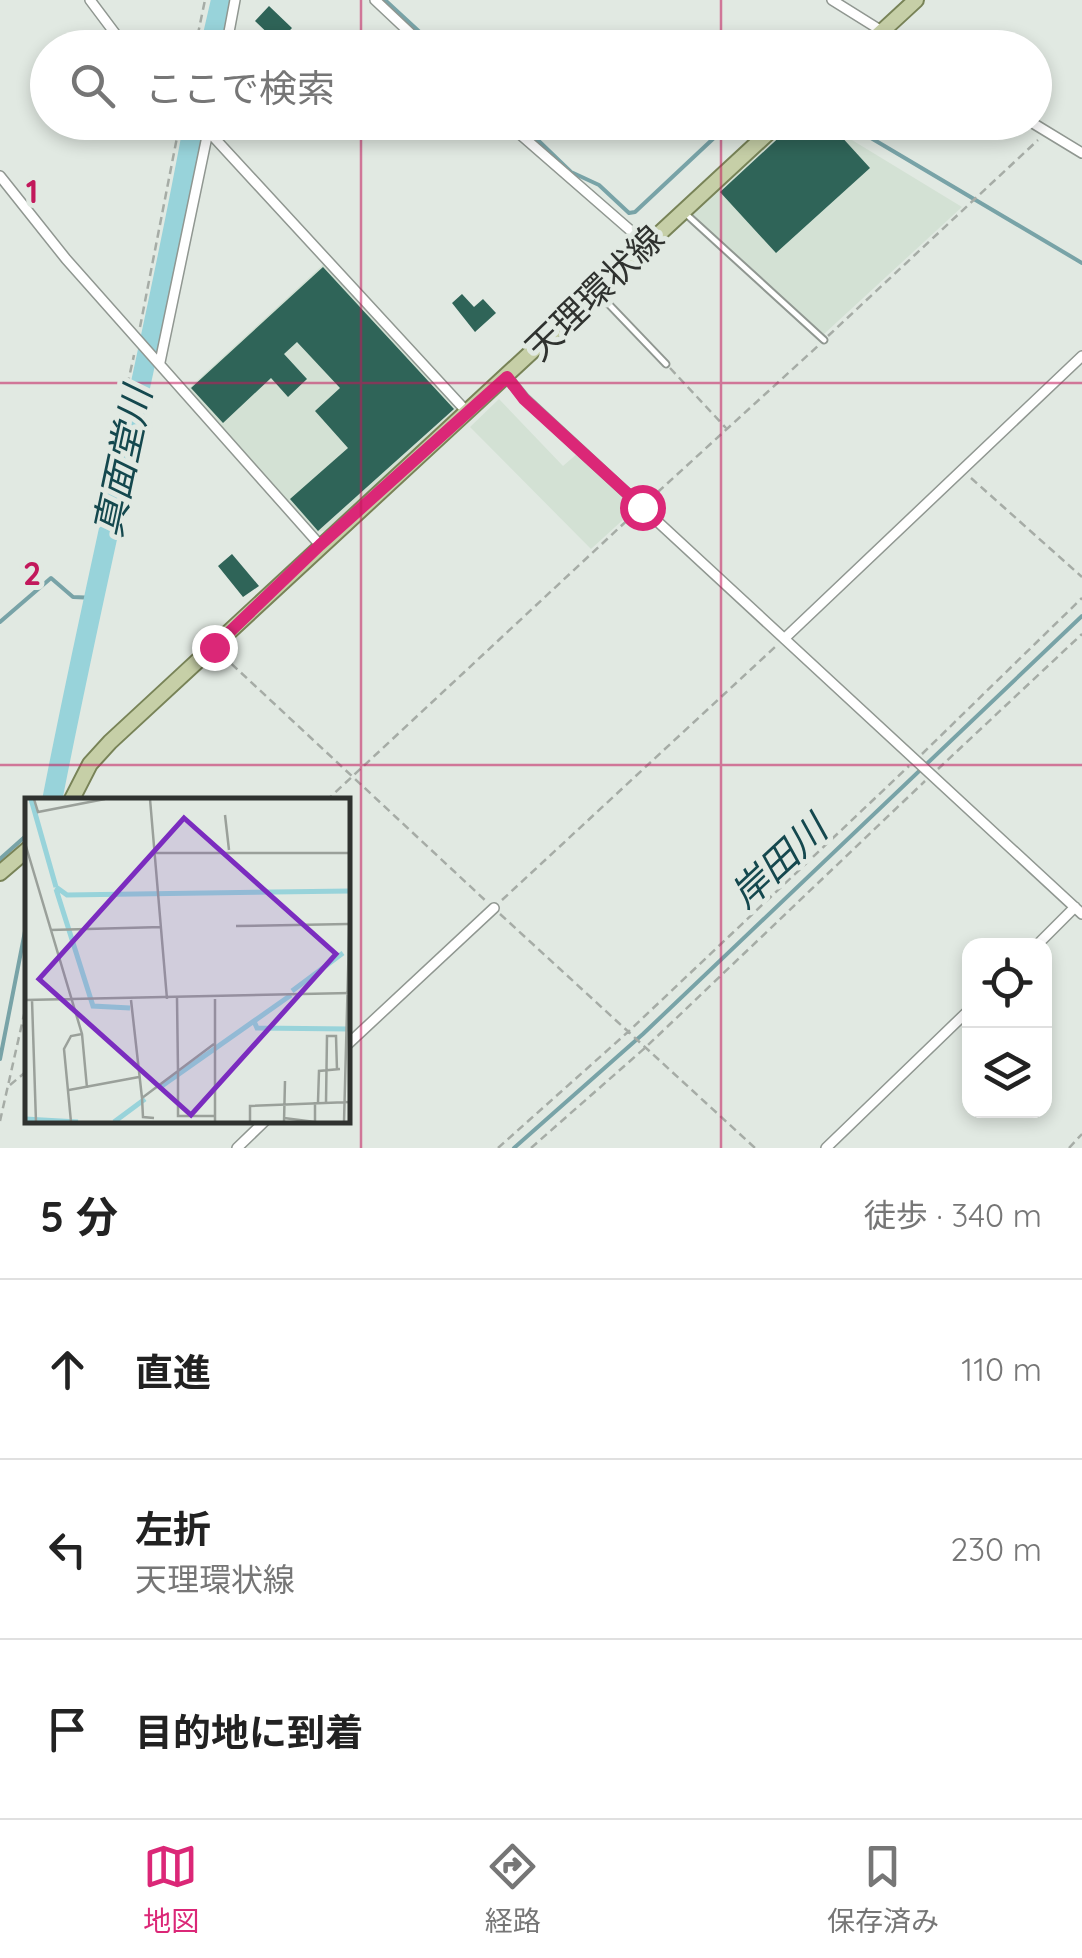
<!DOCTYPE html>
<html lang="ja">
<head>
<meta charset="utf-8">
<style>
  body { margin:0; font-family:Quicksand,"Noto Sans JP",sans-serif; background:#f2f2f2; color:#222 }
  .controls { position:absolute; right:30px; bottom:30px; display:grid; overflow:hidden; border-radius:20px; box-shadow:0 5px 15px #0003 }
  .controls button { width:90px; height:90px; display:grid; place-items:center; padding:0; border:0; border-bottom:2px solid #e0e0e0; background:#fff; color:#222; font:50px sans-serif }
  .stop { position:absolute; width:30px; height:30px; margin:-22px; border:8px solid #db2777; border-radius:50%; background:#fff }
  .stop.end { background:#db2777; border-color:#fff; box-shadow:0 2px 10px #0008 }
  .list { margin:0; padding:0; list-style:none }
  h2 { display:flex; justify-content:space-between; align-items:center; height:130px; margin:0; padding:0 40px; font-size:42px }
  h2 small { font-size:32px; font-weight:400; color:#767676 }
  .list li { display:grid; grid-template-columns:65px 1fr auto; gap:30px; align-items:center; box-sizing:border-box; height:180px; padding:0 40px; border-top:2px solid #e0e0e0 }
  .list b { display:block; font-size:38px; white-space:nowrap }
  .list p { margin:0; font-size:32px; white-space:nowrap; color:#767676 }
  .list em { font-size:32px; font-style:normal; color:#767676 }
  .icon { flex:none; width:55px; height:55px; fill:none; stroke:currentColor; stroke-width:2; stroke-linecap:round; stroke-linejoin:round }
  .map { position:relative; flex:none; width:1082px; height:1148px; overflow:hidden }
  .search { position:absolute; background:#fff; box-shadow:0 5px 15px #0003; left:30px; right:30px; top:30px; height:110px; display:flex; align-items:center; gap:25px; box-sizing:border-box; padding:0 35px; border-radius:55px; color:#767676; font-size:38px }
  .sheet { height:670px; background:#fff }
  nav { display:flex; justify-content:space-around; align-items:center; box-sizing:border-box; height:140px; border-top:2px solid #e0e0e0; background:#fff; font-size:28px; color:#767676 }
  nav a { display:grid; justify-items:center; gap:5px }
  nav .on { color:#db2777 }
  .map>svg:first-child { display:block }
  .built { fill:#d3e1d4 }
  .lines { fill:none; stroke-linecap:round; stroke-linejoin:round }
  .stream { stroke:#78a3a7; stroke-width:4 }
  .river { stroke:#98d3da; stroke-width:20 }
  .building { fill:#2f6458 }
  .service-casing { stroke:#909791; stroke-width:9 }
  .minor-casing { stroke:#909791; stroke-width:12 }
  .primary-casing { stroke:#788357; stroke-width:18 }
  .path { stroke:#a6aca6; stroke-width:2.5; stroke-dasharray:8 5; stroke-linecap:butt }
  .service { stroke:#fff; stroke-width:5 }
  .minor { stroke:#fff; stroke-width:9 }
  .primary { stroke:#c6cfa7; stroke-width:14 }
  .route { stroke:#db2777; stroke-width:12 }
  .grid { fill:none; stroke:#c2185b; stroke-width:2.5; stroke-opacity:0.55 }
  .labels { text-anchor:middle; stroke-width:10; stroke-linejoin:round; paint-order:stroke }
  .street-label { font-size:35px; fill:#2f322f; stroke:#e1e9e2 }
  .water-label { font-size:38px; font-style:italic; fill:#14484e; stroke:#e1e9e2 }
  .inset-river { fill:none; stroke:#98d3da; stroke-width:5 }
  .inset-road { fill:none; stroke:#9aa09a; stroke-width:2.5 }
  .view { fill:#7b2cbf; fill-opacity:0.15; stroke:#7b2cbf; stroke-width:5 }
  .inset-edge { fill:none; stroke:#2f322f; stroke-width:5 }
  .grid-label { font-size:32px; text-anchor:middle; font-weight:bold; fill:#c2185b; stroke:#e1e9e2; stroke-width:10; stroke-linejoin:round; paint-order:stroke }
</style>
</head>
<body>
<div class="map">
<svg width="1082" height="1148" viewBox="0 0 1082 1148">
  <rect width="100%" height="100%" fill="#e1e9e2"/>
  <path class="built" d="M790 122 824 123 962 207 824 334 690 213Z
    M325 263 459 409 325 531 316 532 188 389Z
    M499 399 563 466 578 453 637 507 591 549 470 427Z"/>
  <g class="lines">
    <path class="stream" d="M385 0 437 48
      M519 122 571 172 599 185 629 213 635 212 731 122
      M844 122 1082 263
      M0 622 51 578 73 597 96 598
      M0 859 28 834
      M0 1059 28 916
      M514 1148 643 1034 1082 616"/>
    <path class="river" d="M210 48 221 0
      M52 801C96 574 152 350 194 122"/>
  </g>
  <path class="building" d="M269 6 292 28 278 43 255 21Z
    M790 122H820L839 134 870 168 776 253 720 192 787 130Z
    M323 267 454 409 318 531 290 499 348 448 315 411 340 388 297 342 284 354 307 379 288 397 271 378 223 423 191 388Z
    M462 294 474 307 483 299 496 313 475 332 452 303Z
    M232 554 259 586 243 597 218 566Z"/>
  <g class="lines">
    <g class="service-casing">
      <path id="service" d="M686 214 824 340
        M599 294 666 364"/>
    </g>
    <g class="minor-casing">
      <path id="minor" d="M90 0 126 48
        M375 0 426 48
        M832 0 909 48
        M226 48 235 0
        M506 122 646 244
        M1031 122 1082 153
        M208 131 468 413
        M0 176 66 259 320 545
        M160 362 210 122
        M507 377 525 399 1082 914
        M785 638 1082 356
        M1036 946 1075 907
        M348 1044 494 908
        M237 1148 266 1120
        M826 1148 970 1009"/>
    </g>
    <g class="primary-casing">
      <path id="primary" d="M864 48 916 0
        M71 801 90 764 110 742 780 122
        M0 873 28 849"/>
    </g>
    <path class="path" d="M195 48 205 0
      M140 327 180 122
      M828 336 1038 140
      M670 368 726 428
      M116 436 134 355
      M971 478 1082 577
      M648 501 819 345
      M222 655 487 902
      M922 754 1082 598
      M938 769 1082 634
      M326 801 634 514
      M502 900 775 647
      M500 914 755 1148
      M10 1085 28 1070
      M0 1121 28 997
      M498 1148 629 1031 909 766
      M531 1148 646 1047 925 781
      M1069 1148 1082 1134"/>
    <use href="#service" class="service"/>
    <use href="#minor" class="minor"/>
    <use href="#primary" class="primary"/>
  </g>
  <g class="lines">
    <path class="route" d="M214 647 320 545 507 377 524 399 642 507"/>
  </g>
  <path class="grid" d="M361 0V48M721 0V48M361 122V1148M721 122V1148M0 383H1082M0 765H1082"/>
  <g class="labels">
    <g class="street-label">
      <text transform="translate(595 293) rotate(-44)" y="12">天理環状線</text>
    </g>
    <g class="water-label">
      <text transform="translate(123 462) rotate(-78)" y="13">真面堂川</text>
      <text transform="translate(779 862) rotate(-43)" y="13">岸田川</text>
    </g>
  </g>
  <g transform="translate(25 798)">
    <rect width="325" height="325" fill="#e1e9e2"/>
    <path class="inset-river" d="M6 1 31 89M31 89 42 97 325 93M31 91 68 208 105 210M267 193 318 155M228 221 232 230 325 231M134 290 266 197M0 321 53 324M89 324 120 301"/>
    <path class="inset-road" d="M9 1 13 14 80 1M125 1 142 201M200 17 204 52M0 45 57 236 62 290M130 55H325M211 128 323 126M25 132 137 129M152 200 153 273M0 202 325 195M7 202 11 324M106 202 117 300 189 246M153 273V318H190M44 292 114 279M117 300 118 319 129 320M293 304 294 273 315 271M301 304 302 238H311L312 272M259 320 290 324V304M46 324 39 251 46 238 57 236M190 324V201M225 324V308L325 304M259 324 260 283M319 324 325 101"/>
    <path class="view" d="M159 20 311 156 166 317 14 181Z"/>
    <rect width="325" height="325" class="inset-edge"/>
  </g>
  <g class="grid-label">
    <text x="32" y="203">1</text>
    <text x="32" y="585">2</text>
  </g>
</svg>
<div class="controls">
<button><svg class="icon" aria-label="locate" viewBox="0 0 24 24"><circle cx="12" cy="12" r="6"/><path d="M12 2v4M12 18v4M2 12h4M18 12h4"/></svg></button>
<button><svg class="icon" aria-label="layers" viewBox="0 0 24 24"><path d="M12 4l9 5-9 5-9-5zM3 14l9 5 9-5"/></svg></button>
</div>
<div class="stop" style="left:642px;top:507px"></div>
<div class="stop end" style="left:214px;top:647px"></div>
<div class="search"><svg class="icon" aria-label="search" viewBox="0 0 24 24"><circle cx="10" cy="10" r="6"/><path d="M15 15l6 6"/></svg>ここで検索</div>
</div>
<section class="sheet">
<h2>5 分<small>徒歩 · 340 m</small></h2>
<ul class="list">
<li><svg class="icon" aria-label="ahead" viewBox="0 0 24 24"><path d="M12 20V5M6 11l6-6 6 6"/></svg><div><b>直進</b></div><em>110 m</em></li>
<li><svg class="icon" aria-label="left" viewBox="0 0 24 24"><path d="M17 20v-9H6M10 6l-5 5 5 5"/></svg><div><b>左折</b><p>天理環状線</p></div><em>230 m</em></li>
<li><svg class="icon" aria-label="arrive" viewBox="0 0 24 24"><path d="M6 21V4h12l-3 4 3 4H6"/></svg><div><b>目的地に到着</b></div></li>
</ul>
</section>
<nav>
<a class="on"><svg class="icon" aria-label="map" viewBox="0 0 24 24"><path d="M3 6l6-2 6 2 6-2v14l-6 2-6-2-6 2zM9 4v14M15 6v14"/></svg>地図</a>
<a><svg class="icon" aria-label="directions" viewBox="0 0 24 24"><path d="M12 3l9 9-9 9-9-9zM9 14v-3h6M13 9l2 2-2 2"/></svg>経路</a>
<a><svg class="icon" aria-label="saved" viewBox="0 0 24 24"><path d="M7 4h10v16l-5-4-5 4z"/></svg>保存済み</a>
</nav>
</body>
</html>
